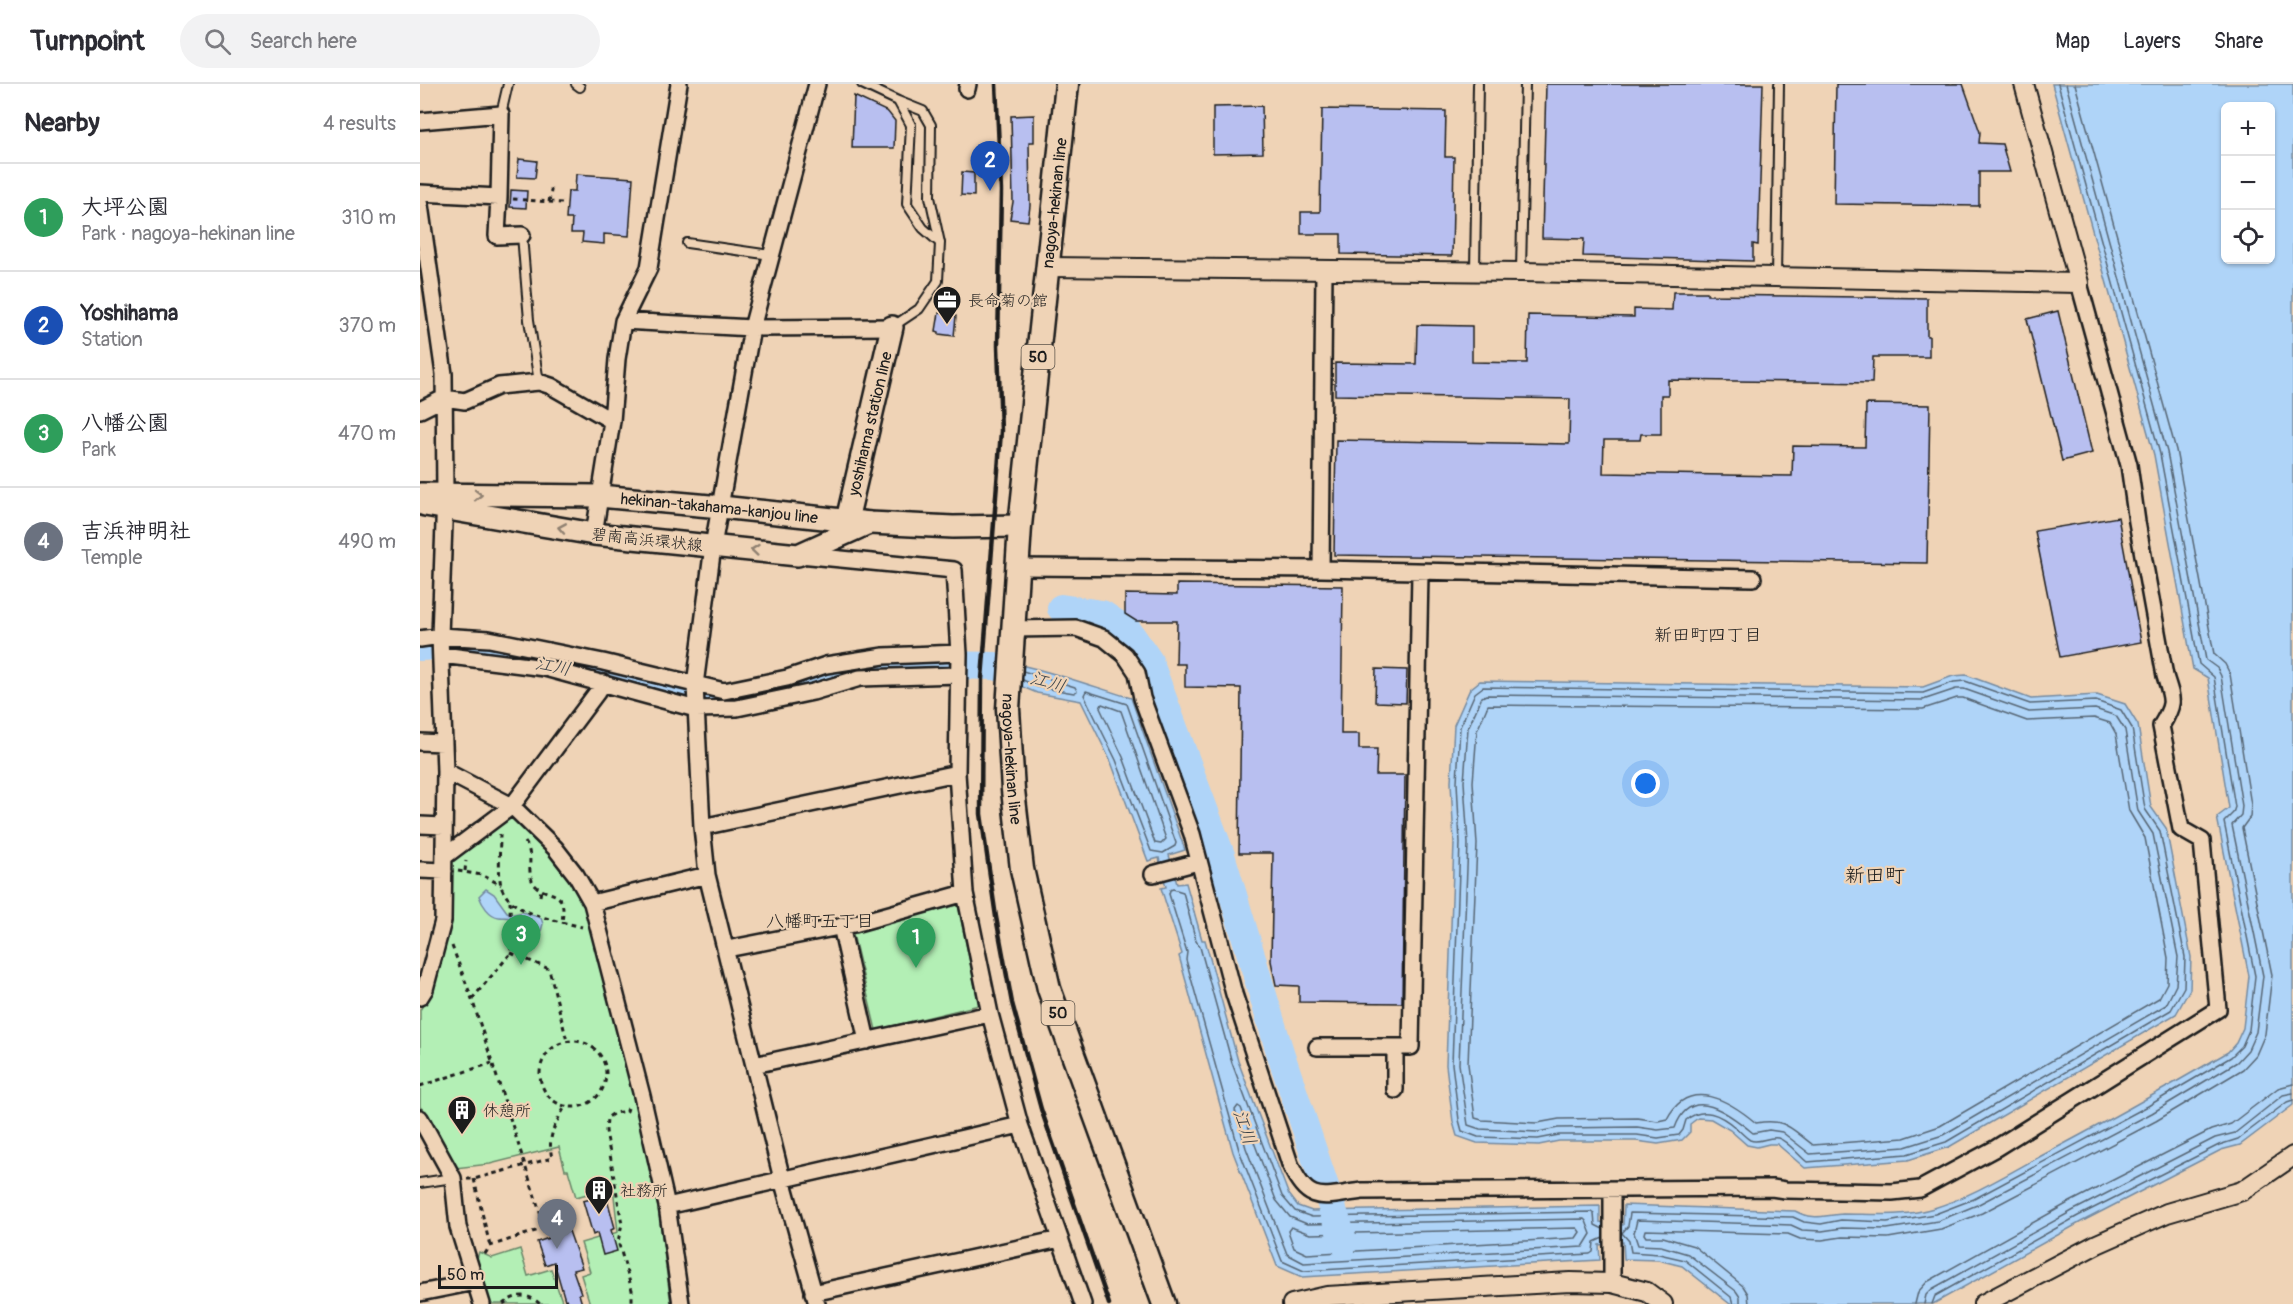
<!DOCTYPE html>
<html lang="en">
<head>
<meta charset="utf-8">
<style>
  body { margin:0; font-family:Pangolin,"Klee One",sans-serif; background:#f2f2f3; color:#2b2b33 }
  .controls { position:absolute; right:18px; top:18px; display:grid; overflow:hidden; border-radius:9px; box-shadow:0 2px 4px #0004 }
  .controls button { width:54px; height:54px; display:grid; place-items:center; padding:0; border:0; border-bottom:2px solid #e1e1e2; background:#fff; color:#2b2b33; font:30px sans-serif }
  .scale { position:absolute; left:18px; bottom:15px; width:120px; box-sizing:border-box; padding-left:6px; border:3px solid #1c1c1c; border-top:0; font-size:16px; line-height:21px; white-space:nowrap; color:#1c1c1c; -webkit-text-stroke:4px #efd3b6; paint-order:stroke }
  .you { position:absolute; left:1226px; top:700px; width:21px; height:21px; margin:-15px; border:4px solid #fff; border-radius:50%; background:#1a73e8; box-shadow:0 0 0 9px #1a73e833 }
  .badge { display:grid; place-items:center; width:39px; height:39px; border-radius:50%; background:#1c1c1c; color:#fff; font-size:20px; font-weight:700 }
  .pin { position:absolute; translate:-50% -50px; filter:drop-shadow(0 2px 3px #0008) }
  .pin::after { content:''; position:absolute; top:32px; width:21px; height:18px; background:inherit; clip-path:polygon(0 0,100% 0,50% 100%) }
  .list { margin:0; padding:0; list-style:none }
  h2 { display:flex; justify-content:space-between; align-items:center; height:78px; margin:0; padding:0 24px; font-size:26px }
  h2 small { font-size:20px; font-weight:400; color:#7c7c81 }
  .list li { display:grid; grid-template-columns:39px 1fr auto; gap:18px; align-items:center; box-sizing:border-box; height:108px; padding:0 24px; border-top:2px solid #e1e1e2 }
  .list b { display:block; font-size:22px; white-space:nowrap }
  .list p { margin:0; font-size:20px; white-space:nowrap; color:#7c7c81 }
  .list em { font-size:20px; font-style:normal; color:#7c7c81 }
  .icon { flex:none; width:33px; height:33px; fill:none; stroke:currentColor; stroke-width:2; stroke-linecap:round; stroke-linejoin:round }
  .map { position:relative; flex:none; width:1873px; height:1220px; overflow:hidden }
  header { display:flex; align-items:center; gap:36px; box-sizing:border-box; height:84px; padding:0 30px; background:#fff; border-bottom:2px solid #e1e1e2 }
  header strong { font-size:28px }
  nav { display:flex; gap:33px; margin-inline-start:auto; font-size:21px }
  .search { width:420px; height:54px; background:#f2f2f3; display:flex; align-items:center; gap:15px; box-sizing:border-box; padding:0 21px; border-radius:33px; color:#7c7c81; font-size:22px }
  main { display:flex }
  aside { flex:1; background:#fff }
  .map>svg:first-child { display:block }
  .green { fill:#b3efb5; stroke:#688668; stroke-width:1.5 }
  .water { fill:#afd4f8; stroke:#748aa0; stroke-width:1.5; fill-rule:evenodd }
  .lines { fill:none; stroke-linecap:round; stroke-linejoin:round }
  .shore { stroke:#576674; stroke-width:1.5 }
  .river { stroke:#afd4f8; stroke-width:28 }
  .building { fill:#b8bff0; stroke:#1c1c1c; stroke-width:1.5 }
  .service-casing { stroke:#1c1c1c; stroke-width:12 }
  .minor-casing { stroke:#1c1c1c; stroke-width:20 }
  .tertiary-casing { stroke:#1c1c1c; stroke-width:22 }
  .secondary-casing { stroke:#1c1c1c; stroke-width:26 }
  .primary-casing { stroke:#1c1c1c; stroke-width:27 }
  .path { stroke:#1c1c1c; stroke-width:3; stroke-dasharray:4.5 4.5; stroke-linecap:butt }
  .service { stroke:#efd3b6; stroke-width:8 }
  .minor { stroke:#efd3b6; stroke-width:15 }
  .tertiary { stroke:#efd3b6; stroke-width:18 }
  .secondary { stroke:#efd3b6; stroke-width:21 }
  .primary { stroke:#efd3b6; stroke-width:22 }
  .rail { stroke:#1c1c1c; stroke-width:4.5 }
  .oneway { stroke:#908171 }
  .labels { text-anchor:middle; stroke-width:4.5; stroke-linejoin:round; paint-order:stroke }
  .shield { fill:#efd3b6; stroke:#5b534a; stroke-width:1.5 }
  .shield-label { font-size:15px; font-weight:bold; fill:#1c1c1c }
  .street-label { font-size:16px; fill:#1c1c1c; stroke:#efd3b6 }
  .poi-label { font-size:16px; fill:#1c1c1c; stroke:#efd3b6; text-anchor:start }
  .neighbourhood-label { font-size:18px; fill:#1c1c1c; stroke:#efd3b6 }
  .water-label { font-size:18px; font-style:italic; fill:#394148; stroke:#efd3b6 }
  .quarter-label { font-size:20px; fill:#1c1c1c; stroke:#efd3b6 }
</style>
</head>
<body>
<header>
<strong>Turnpoint</strong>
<div class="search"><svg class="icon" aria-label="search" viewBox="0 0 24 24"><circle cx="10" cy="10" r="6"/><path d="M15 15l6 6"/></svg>Search here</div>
<nav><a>Map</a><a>Layers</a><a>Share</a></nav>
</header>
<main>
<aside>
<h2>Nearby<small>4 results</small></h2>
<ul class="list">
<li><span class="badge" style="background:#2e9e5b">1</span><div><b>大坪公園</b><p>Park · nagoya-hekinan line</p></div><em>310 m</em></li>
<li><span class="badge" style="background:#1a4fb4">2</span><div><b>Yoshihama</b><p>Station</p></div><em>370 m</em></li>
<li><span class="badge" style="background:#2e9e5b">3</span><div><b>八幡公園</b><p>Park</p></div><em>470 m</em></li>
<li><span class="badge" style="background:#6b7280">4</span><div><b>吉浜神明社</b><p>Temple</p></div><em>490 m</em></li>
</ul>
</aside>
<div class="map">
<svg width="1873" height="1220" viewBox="0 0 1873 1220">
  <rect width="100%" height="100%" fill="#efd3b6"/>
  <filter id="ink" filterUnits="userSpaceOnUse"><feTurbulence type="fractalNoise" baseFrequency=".0167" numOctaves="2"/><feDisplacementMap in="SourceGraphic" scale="12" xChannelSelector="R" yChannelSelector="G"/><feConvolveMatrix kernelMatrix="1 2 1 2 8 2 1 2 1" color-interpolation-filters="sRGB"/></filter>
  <g filter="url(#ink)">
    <path class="green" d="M92 730 131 767 168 819 229 1065 225 1066 238 1123 251 1220H170L161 1191 170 1188 161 1159 198 1148 193 1103 156 1113 148 1086H145L139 1063 70 1080 35 1084 0 1022V926L11 908 29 773Z
      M538 821 559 921 456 946 432 846Z
      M100 1165 108 1192 131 1185 143 1220H68L56 1178 59 1168 72 1174Z"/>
    <path class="water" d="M1632 0H1873V1021L1820 1061 1801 1066 1661 1138 1513 1220H1310L1262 1182 1238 1176 1204 1175 1203 1158 1179 1161 1180 1176 882 1193 857 1182 813 1068 759 872 762 870 741 804 746 803 739 774 728 777 691 678 661 617 617 609 576 592 552 587 553 573C607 578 659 598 711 614L765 766 749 771 757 800 766 799 782 856H785L818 977 868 1109 878 1122 892 1127 1180 1122V1138L1203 1141 1204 1121 1375 1127C1394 1137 1404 1131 1423 1130 1454 1130 1484 1133 1514 1124 1552 1112 1586 1091 1621 1072 1684 1039 1746 1004 1808 968L1816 959 1823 944 1829 892 1797 733 1809 724 1788 594 1773 585 1734 371ZM1806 22H1850V176H1806Z
      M1546 591 1611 615 1677 611 1705 620 1718 641 1731 723 1746 744 1771 873 1770 905 1756 930 1529 1063 1488 1076 1385 1084 1357 1060H1349L1337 1063 1327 1061 1310 1046 1291 1035 1278 1034 1270 1040V1048L1262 1056 1238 1060 1216 1057H1139L1119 1061 1057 1059 1037 1052 1033 1038 1026 981 1034 759 1031 698 1034 641 1050 605 1060 597 1503 603 1533 592Z
      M66 805 74 810 87 828 94 830 103 828 121 834 123 840 121 847 112 851C97 846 102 846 93 836 89 832 84 834 79 833 69 832 62 820 59 812Z"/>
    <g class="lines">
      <path class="shore" d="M603 596 618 603 654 609 657 607 655 603 603 587
        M1545 597 1610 620 1676 617 1701 626 1712 644 1725 725 1740 747 1765 873 1764 903 1751 926 1526 1058 1487 1070 1387 1078C1378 1071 1368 1057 1358 1054 1348 1052 1339 1060 1330 1056 1325 1053 1320 1047 1316 1044 1300 1030 1283 1022 1266 1036L1263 1046 1259 1051 1238 1054 1217 1051H1139L1118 1055 1058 1053 1042 1047 1039 1036 1032 980 1040 759 1037 698 1040 643 1055 609 1063 603 1503 609 1534 598Z
        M1536 605H1544L1609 628 1675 625 1696 632 1705 646 1718 727 1733 750 1758 873 1756 901 1746 921 1523 1051 1485 1063 1390 1070 1362 1048 1349 1046 1333 1049C1310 1030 1271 999 1255 1044L1238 1046 1217 1043 1138 1044 1118 1048 1060 1045 1048 1041 1039 980 1048 760 1044 698 1048 644 1062 613 1066 611 1503 616Z
        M666 607 707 620 756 759 755 762 743 769 731 767 696 676 664 611Z
        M1537 614H1543L1607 637 1674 634 1690 639 1696 650 1709 727 1725 754 1748 874 1747 899 1739 914 1520 1042 1484 1054 1393 1061C1370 1044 1366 1034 1336 1039 1310 1017 1269 992 1247 1035L1238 1037 1217 1034 1139 1035 1117 1039 1062 1036 1055 1034 1048 980 1057 760 1053 698 1057 647 1068 621 1503 625Z
        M682 620 701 627 746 755 741 760 735 759 703 673 680 624Z
        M818 1022 821 1024 856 1116 870 1133 887 1140 1164 1135 1166 1137 1171 1150 1163 1163 884 1179 867 1170 826 1064 815 1026Z
        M871 1143 890 1150 1157 1144 1160 1148 1156 1154 887 1170 874 1164 868 1147Z
        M1183 1145 1175 1141 1174 1130 1171 1128 892 1133 875 1127 862 1112 812 979 780 863 776 857 763 808 753 805 750 806 749 810 767 868 766 876 819 1066 862 1177 884 1187 1170 1170 1173 1168 1174 1158 1183 1154
        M1313 1220 1311 1213 1265 1176 1239 1170 1211 1168 1209 1157 1202 1149 1208 1142 1210 1129 1373 1133 1384 1138 1401 1140 1421 1136 1467 1138 1515 1130 1554 1115 1728 1022 1811 973 1822 962 1829 946 1835 892 1804 738 1813 729 1815 723 1794 593 1779 580 1740 370 1638 0
        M1320 1220V1213L1316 1207 1268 1170 1241 1162 1218 1161 1214 1149 1217 1136 1371 1141 1382 1146 1402 1147 1422 1144 1467 1145 1518 1137 1557 1121 1732 1029 1817 978 1828 966 1836 948 1843 892 1812 741 1821 731 1822 722 1801 592 1797 584 1786 576 1747 368 1646 0
        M1329 1220 1328 1210 1323 1202 1274 1162 1243 1153H1226L1224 1150 1225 1146 1368 1150 1380 1155 1402 1156 1422 1153 1468 1154 1521 1145 1562 1129 1736 1037 1823 985 1836 971 1845 950 1852 891 1822 744 1830 733 1831 721 1810 590 1805 580 1794 570 1756 366 1655 0
        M1495 1220 1498 1208 1507 1198 1650 1118 1791 1046 1811 1040 1858 1004 1873 1000
        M1504 1220 1506 1211 1512 1205 1654 1126 1795 1054 1815 1049 1863 1011 1873 1009
        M1512 1220 1515 1212 1658 1132 1799 1061 1818 1055 1867 1018 1873 1016"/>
      <path class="river" d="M641 524 682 530 709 548 729 577 801 771 860 968 924 1159
        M0 563 34 561 128 579 282 614 311 617 438 586 527 581 575 582 590 587"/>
    </g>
    <path class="building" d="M1126 0H1343L1338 161 1333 160V177L1163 172 1164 155 1122 154Z
      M1416 0H1543L1560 48 1559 59 1582 60 1590 88H1559V122L1414 120Z
      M434 12 468 28 475 37 474 64H432Z
      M842 22 843 69 793 70V23Z
      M902 25 1026 27 1025 73H1034L1032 172 921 170V150H881V128H900Z
      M614 31V58H609L610 122 608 137 590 135 593 118 591 32Z
      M99 75 117 77 115 94 97 93Z
      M542 88 554 89V112L541 111Z
      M156 90 213 94 209 152 184 150V160L162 158 163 149H151L152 135H146L148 107H155Z
      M91 106 107 107 106 124 90 123Z
      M1253 208H1287V211L1507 214V252H1509V273H1453L1452 299 1248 296V311H1241V350H1221L1220 356H1184L1183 389 1372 392 1373 362 1445 363 1446 320 1510 321 1507 479 914 471 916 356 1149 360 1150 315 915 311V279L996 280 997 241 1052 242V278L1107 279 1108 231 1214 233V225L1252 226Z
      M1638 227 1672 369 1642 377 1607 235Z
      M519 229 536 232 534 252 519 250V248L516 247Z
      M1698 433 1721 558 1640 573 1615 447Z
      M757 500 923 502 921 650H939V665H957L956 691H985L982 919 879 918V902L856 901 851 877 853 769H819L821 604 765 603V580H756L757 537H716L705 530V510L757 511Z
      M956 585 987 586 986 619 955 618Z
      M186 1111 195 1144 191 1146 197 1167 183 1171 177 1149 173 1151 163 1117Z
      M149 1147 162 1184 153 1186 161 1209 159 1210 162 1220H149L147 1215 145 1216 134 1178 125 1181 117 1158Z"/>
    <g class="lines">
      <g class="service-casing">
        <path id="service" d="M156 0 160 3
          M442 0 478 17 491 41 487 120 503 144 520 159 518 197 499 225 472 243
          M478 17 503 27 511 41 510 113 520 159
          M81 30 88 0
          M102 151 109 236 119 298
          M267 159 351 171
          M1055 186 1058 0
          M1101 187 1105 0
          M1356 193 1359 0
          M0 1099 33 1094"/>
      </g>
      <g class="minor-casing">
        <path id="minor" d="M547 5 548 0
          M0 37 81 30 79 113
          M0 109 79 113 77 152 102 151
          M0 121 24 290 25 411 20 552 25 687 23 837 5 905 0 913
          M203 237 332 244 472 243
          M0 326 24 314 45 317 79 302 119 298 131 302 192 337
          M174 450 192 337 197 275 203 237 229 184 259 0
          M380 471 534 486 539 570 537 689 545 809 570 930 600 1041 663 1220
          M597 483 901 485 904 186
          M901 485 1333 494
          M593 545 656 544 684 554 705 571 717 589 722 614 772 750 814 910 870 1080C888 1122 903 1112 942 1107L1352 1104 1365 1106 1472 1108 1500 1105 1576 1064 1798 925 1782 757 1761 745 1741 642C1755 619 1753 617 1745 592L1717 438 1709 381 1659 199
          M0 555 20 552 69 555 183 578 304 607 367 594 406 581 464 572 539 569
          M22 571 125 584 276 625 317 624 393 608 440 594 538 591
          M0 658 23 659
          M25 687 92 722 135 764 156 791 172 819 222 1012 247 1122 261 1220
          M0 741 24 742
          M282 743 537 689
          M24 773 92 722 184 599
          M0 786 24 787
          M733 790 778 778
          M172 819 287 791
          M421 842 447 957
          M307 865 434 840 545 809
          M897 963H991L1000 489
          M975 963V1006
          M334 981 570 930
          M0 1034 33 1094 38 1143 62 1220
          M247 1122 600 1041
          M1192 1199V1106
          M0 1209 55 1198
          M393 1209 640 1155
          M397 1220 362 1095 287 791 282 743 275 601 293 462 332 244 397 0"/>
      </g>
      <g class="tertiary-casing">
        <path id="tertiary" d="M627 183 1101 188 1659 199 1604 0
          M872 1220 907 1212 1150 1198 1192 1199 1227 1208 1243 1220
          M1563 1220 1677 1160 1747 1129 1822 1107 1873 1072"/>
      </g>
      <g class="secondary-casing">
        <g id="secondary">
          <path id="s1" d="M0 410 179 412 301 423 450 439 533 443 600 442"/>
          <path d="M5 421 174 450 378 471 449 439"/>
          <path id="s2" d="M427 436 472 243"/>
        </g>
      </g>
      <g class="primary-casing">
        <g id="primary">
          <path id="s3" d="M647 0 600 442 588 625 593 706 602 785 629 905 744 1220"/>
        </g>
      </g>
      <path class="path" d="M93 115 142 119
        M129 118 132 101
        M80 750C80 764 78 788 81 802 90 831 137 836 162 843
        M105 758C115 772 105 787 114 800 126 815 148 802 142 837
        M38 787 62 791 81 801
        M45 787 46 777
        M120 812 121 806
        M32 862 52 915 125 1144 70 1162 63 1173
        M91 869 129 885 147 957
        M52 915 91 869 90 817
        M120 990a33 33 0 1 1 66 0a33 33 0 1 1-66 0Z
        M0 1002 72 979
        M208 1024 207 1027 194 1029 187 1034 186 1047 202 1140 198 1157 212 1206V1220
        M47 1095H54L132 1074C127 1053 135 1040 145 1023
        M54 1095 70 1162
        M83 1220C96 1210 108 1209 120 1220"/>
      <use href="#service" class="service"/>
      <use href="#minor" class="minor"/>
      <use href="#tertiary" class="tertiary"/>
      <use href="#secondary" class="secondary"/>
      <use href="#primary" class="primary"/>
      <path class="rail" d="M576 0 581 107 578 262 581 347 562 595 561 730 576 833 592 919 621 1025 689 1220"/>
    </g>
    <defs><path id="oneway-chevron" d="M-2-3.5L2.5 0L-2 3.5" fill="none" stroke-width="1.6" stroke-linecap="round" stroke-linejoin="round" transform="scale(1.5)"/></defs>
    <g class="oneway">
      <use href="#oneway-chevron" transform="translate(58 411)"/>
      <use href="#oneway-chevron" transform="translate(142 444) rotate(-170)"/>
      <use href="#oneway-chevron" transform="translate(335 466) rotate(-174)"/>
    </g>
  </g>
  <defs>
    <g id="office-pin" transform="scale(1.5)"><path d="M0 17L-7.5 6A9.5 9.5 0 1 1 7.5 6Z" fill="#1c1c1c" stroke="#efd3b6"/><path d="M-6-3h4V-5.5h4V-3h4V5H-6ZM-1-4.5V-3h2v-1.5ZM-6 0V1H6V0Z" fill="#fff"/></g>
    <g id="building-pin" transform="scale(1.5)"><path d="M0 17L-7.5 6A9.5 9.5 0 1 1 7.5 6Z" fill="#1c1c1c" stroke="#efd3b6"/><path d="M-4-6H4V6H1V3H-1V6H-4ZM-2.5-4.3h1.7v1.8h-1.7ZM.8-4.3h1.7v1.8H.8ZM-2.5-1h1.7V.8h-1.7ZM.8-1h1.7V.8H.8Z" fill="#fff"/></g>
  </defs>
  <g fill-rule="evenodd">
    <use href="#office-pin" x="527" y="216"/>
    <use href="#building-pin" x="42" y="1026"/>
    <use href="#building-pin" x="179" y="1106"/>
  </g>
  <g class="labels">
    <g class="shield">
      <rect x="601.5" y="261" width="33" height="24" rx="4.5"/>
      <rect x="621.5" y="917" width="33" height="24" rx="4.5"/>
    </g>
    <g class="shield-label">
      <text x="618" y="278">50</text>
      <text x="638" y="934">50</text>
    </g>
    <g class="street-label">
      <text transform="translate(634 119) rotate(-84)" y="6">nagoya-hekinan line</text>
      <text dy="6" stroke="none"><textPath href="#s2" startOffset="99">yoshihama station line</textPath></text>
      <text dy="6" stroke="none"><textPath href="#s1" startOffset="300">hekinan-takahama-kanjou line</textPath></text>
      <text transform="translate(227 455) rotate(6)" y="6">碧南高浜環状線</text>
      <text dy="6" stroke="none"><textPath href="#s3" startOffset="678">nagoya-hekinan line</textPath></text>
    </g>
    <g class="poi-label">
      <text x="548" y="222">長命菊の館</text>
      <text x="63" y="1032">休憩所</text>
      <text x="200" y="1112">社務所</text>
    </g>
    <g class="neighbourhood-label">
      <text x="1288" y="557">新田町四丁目</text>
      <text x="400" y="843">八幡町五丁目</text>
    </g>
    <g class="water-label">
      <text transform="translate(133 582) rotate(12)" y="6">江川</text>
      <text transform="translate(628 598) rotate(16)" y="6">江川</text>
      <text transform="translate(825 1043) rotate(71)" y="6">江川</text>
    </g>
    <g class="quarter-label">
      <text x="1455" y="798">新田町</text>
    </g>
  </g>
</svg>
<div class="controls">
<button>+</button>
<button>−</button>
<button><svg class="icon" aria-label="locate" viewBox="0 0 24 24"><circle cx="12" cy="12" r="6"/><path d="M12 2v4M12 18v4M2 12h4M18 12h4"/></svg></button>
</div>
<div class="scale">50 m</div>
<div class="you"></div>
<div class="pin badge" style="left:496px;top:884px;background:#2e9e5b">1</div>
<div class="pin badge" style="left:570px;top:107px;background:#1a4fb4">2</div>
<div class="pin badge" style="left:101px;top:881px;background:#2e9e5b">3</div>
<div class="pin badge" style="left:137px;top:1165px;background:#6b7280">4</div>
</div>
</main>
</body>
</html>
